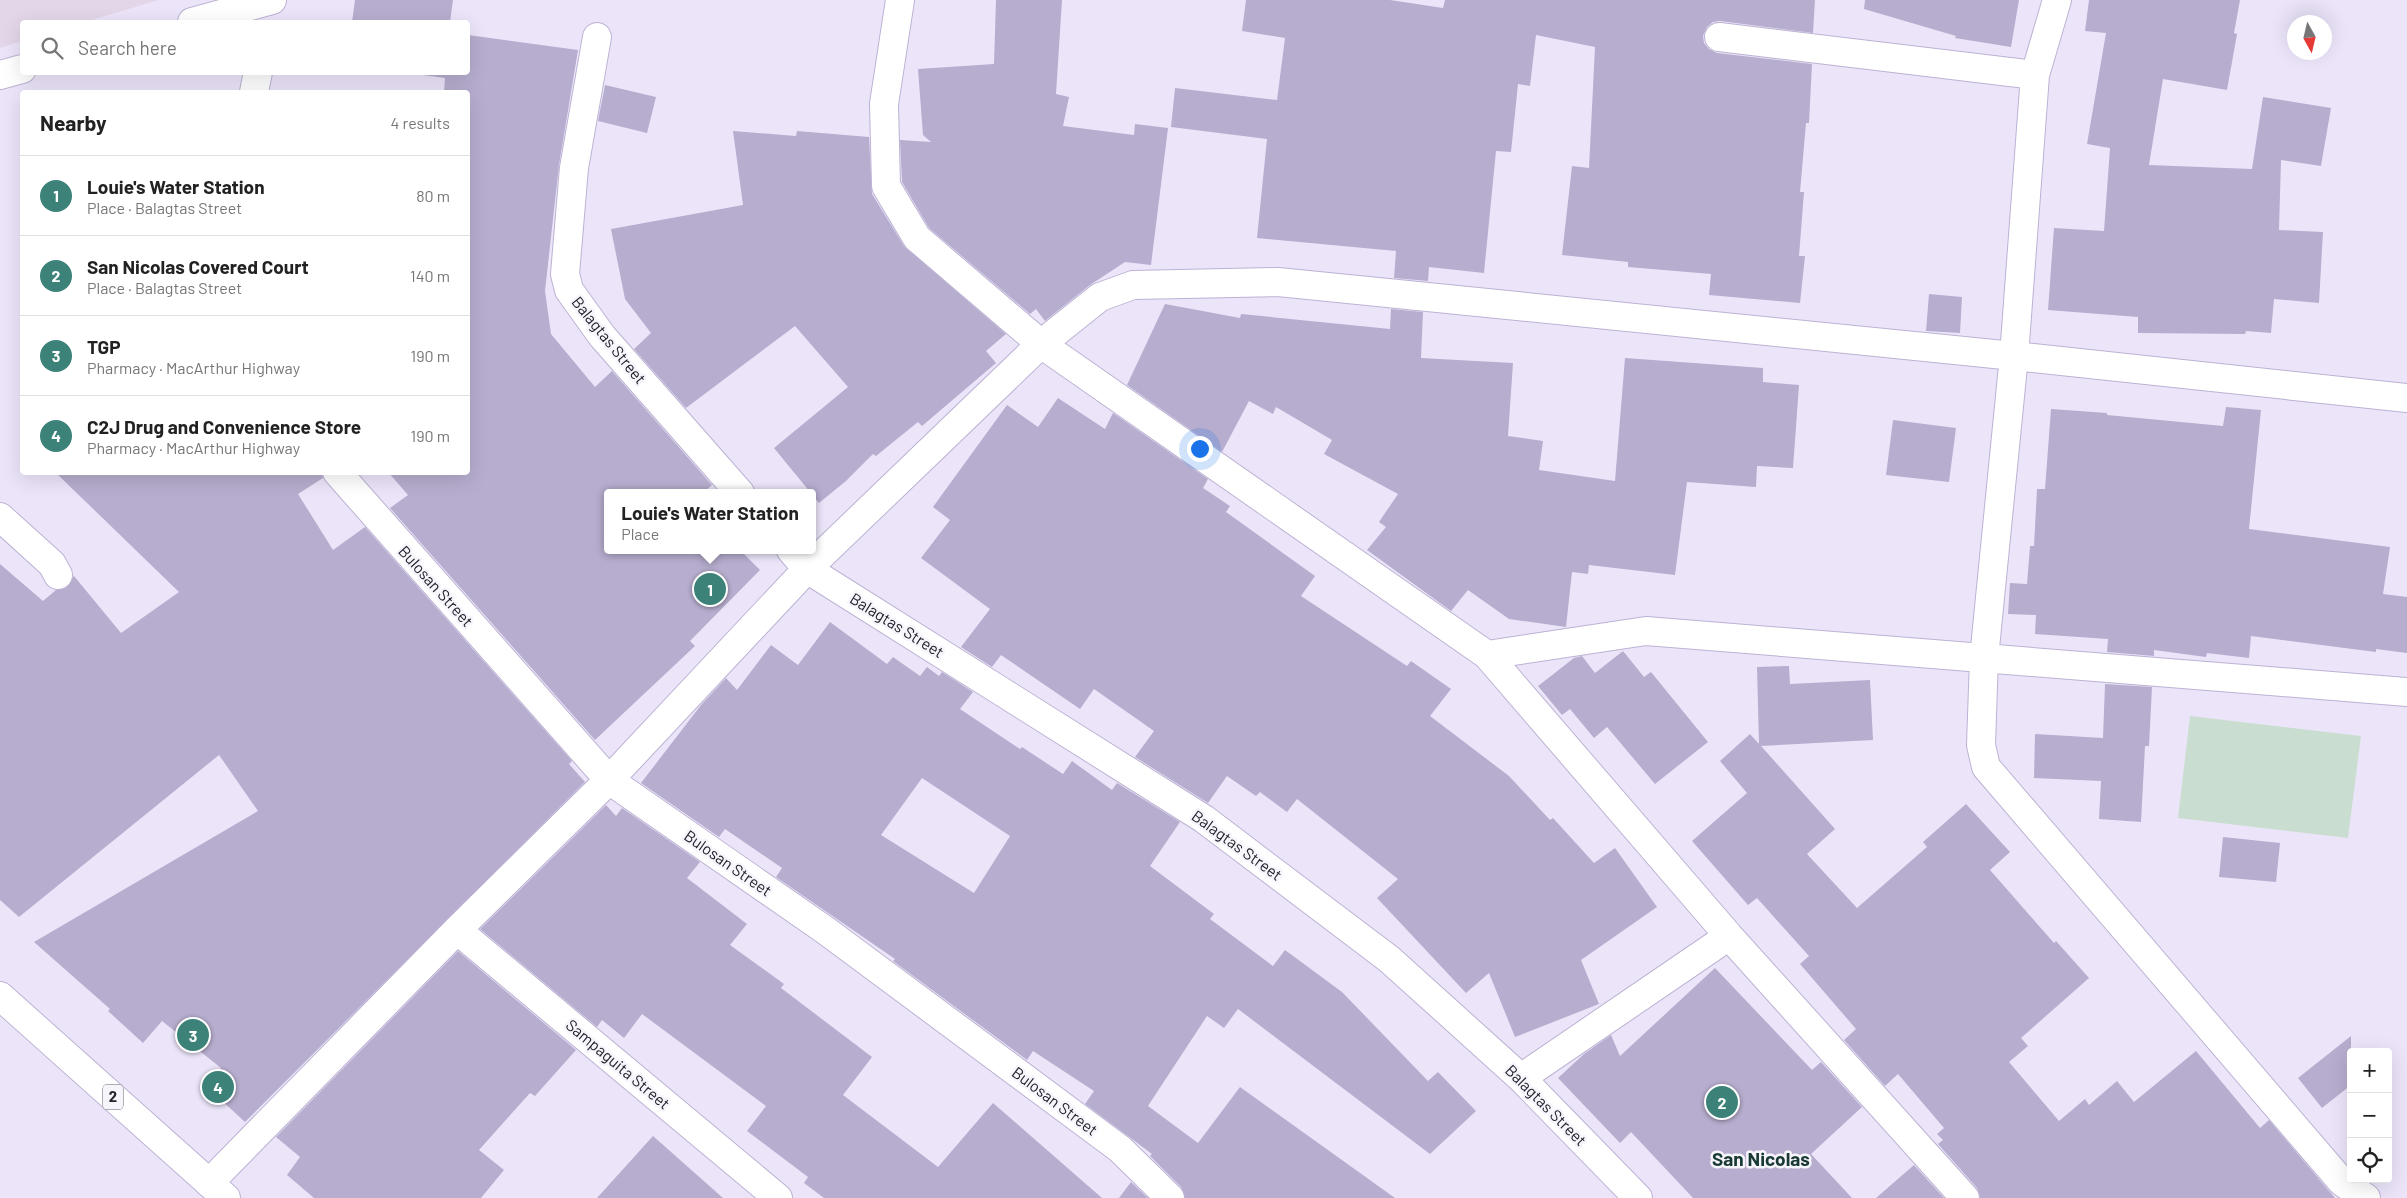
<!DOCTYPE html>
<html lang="en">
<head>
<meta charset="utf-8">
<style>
  body { margin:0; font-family:Barlow,sans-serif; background:#f2f2f2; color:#222 }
  .controls { position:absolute; right:15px; bottom:15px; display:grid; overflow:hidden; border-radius:5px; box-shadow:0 5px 20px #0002 }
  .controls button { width:45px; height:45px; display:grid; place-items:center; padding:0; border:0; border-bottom:1px solid #e0e0e0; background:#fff; color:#222; font:25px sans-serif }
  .compass { position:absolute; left:2287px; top:15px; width:45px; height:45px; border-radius:50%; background:#fff; box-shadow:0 5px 20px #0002; rotate:172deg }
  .you { position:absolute; left:1199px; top:448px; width:18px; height:18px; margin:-12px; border:4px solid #fff; border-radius:50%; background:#1a73e8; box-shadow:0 0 0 8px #1a73e833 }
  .badge { display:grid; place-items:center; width:32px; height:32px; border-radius:50%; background:#3d8279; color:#fff; font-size:16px; font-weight:700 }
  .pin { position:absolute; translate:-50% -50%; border:2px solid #fff; box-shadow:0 1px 5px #0006 }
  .popup { position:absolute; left:604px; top:489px; width:212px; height:65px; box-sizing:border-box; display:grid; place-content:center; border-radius:5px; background:#fff; filter:drop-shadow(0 1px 4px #0005); font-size:16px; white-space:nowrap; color:#767676 }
  .popup b { font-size:19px; color:#222 }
  .popup::after { content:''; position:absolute; left:50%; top:100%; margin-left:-10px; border:10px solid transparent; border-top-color:#fff }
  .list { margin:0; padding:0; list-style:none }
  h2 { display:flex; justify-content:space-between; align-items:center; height:65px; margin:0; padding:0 20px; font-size:21px }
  h2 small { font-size:16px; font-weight:400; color:#767676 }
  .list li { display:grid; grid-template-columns:32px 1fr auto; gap:15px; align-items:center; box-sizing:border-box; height:80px; padding:0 20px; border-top:1px solid #e0e0e0 }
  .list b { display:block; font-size:19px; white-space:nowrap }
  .list p { margin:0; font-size:16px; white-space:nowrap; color:#767676 }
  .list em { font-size:16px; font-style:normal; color:#767676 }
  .icon { flex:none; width:28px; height:28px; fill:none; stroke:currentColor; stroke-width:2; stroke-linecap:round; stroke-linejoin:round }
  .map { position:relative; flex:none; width:2407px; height:1198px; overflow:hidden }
  .search { position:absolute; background:#fff; box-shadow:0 5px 20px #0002; left:20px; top:20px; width:450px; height:55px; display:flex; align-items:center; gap:12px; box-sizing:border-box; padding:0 18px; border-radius:5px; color:#767676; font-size:19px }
  .panel { position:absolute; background:#fff; box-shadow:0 5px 20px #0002; left:20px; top:90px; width:450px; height:385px; border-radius:5px }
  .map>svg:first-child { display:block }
  .education { fill:#e4d6e9 }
  .green { fill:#c9ded0 }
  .building { fill:#b7adce; fill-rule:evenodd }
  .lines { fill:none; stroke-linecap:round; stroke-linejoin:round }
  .street-casing { stroke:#bcb2d3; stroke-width:30 }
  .highway-casing { stroke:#bcb2d3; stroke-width:30 }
  .street { stroke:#fff; stroke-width:28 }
  .highway { stroke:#fff; stroke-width:28 }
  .labels { text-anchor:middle; stroke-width:5; stroke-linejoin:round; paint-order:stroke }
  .shield { fill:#f7f5fc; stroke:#63606a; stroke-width:1 }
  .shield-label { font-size:15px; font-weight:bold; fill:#24202c }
  .street-label { font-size:16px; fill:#24202c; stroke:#f7f5fc }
  .quarter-label { font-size:19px; font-weight:bold; fill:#183935; stroke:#f7f5fc }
</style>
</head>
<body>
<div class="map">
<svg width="2407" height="1198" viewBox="0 0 2407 1198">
  <rect width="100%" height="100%" fill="#ece5fa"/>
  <path class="education" d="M0 0H159L85 22H22V41L0 48Z"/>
  <path class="green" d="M2190 716 2361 736 2348 838 2178 818Z"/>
  <path class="building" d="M355 0H453L450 22H352Z
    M996 0H1062L1056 94 1069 97 1063 126 1134 135 1135 124 1168 128 1151 265 1125 262 1090 285 1045 321 1036 309 1030 314 929 228 902 182 900 140 931 142 923 135 918 69 994 64Z
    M1246 0H1390L1443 8 1445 0H1815L1813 33 1720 21 1713 22 1707 27 1703 36 1704 43 1709 49 1717 53 1812 64 1809 123H1806L1800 192H1804L1799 256H1805L1800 303 1709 295 1711 274 1628 267V262L1562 255 1572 166 1589 168 1595 47 1536 35 1530 86 1518 84 1511 152 1496 151 1484 273 1429 267 1428 281 1394 278 1396 251 1257 238 1267 139 1171 127 1175 88 1277 100 1285 38 1242 31Z
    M1865 0H2019L2011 47 1955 38 1956 36 1864 9Z
    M2089 0H2240L2234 33 2237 34 2227 90 2163 79 2149 165 2252 169 2263 97 2331 108 2321 166 2281 160 2279 230 2323 232 2319 303 2274 299 2271 333 2246 331 2245 334 2138 333V317L2048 310 2054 228 2104 231 2110 148 2087 144 2106 33 2085 31Z
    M468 35 578 50 559 165 545 291 551 334 595 387 612 371 712 485 703 493H608V550H740L760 570 690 641 695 646 595 740 390 508 408 495 388 472H468V92H444L445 78 401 72H468Z
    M605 85 656 97 647 133 598 121Z
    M733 131 796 136 797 131 869 137 872 194 904 246 1006 334 986 351 996 363 922 426 918 422 876 456 873 454 846 481 819 503 774 448 848 387 795 326 686 408 634 349 651 333 625 299 611 229 743 205Z
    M1929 294 1962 297 1960 333 1926 331Z
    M1165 304 1240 318 1241 314 1390 329 1391 309 1423 312 1421 358 1513 363 1508 436 1543 441 1539 470 1615 481 1625 358 1763 368V382L1799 385 1793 468 1757 466 1756 487 1687 482 1675 575 1589 565 1588 574 1572 572 1566 627 1509 619 1468 590 1451 611 1367 550 1386 527 1379 522 1398 494 1324 454 1332 440 1276 407 1273 414 1249 401 1222 452 1127 385Z
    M1058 398 1105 429 1113 413 1208 479 1203 488 1230 506 1226 512 1315 576 1301 596 1407 666 1411 661 1451 689 1430 716 1509 776 1550 820 1553 818 1594 863 1615 848 1657 907 1581 960 1599 1004 1515 1037 1489 973 1466 993 1377 898 1398 879 1297 799 1287 812 1260 792 1256 796 1227 776 1208 803 1135 757 1154 731 1094 689 1080 709 1001 655 992 667 961 647 990 609 921 558 950 520 933 507 1007 405 1038 427Z
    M2226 407 2261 410 2249 529 2390 547 2383 594 2407 597V653L2376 649V652L2251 636 2249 658 2207 653 2206 657 2154 650V656L2107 652 2108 639 2035 634 2036 615 2008 614 2010 583 2027 584 2030 546H2034L2037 489H2045L2051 409 2107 413V415L2223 426Z
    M1893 420 1956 428 1949 482 1886 475Z
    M55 472H322L323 478 298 494 333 550 365 527 572 761 569 764 585 782 245 1122 206 1086 221 1068 162 1021 143 1043 108 1011 110 1009 34 942 258 811 219 755 19 917 0 900V564L43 601 56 590 66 588 74 576 121 633 179 592Z
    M830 622 887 664 893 657 920 676 927 667 939 676 942 672 973 692 960 709 1020 749 1022 747 1063 774 1072 761 1112 790 1117 783 1180 822 1150 866 1214 914 1210 919 1273 966 1285 950 1342 992 1428 1081 1438 1072 1476 1111 1430 1154 1238 1009 1224 1028 1207 1016 1148 1106 1198 1143 1240 1087 1395 1198H1185L1181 1187 1150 1156 1152 1154 1085 1104 1094 1091 1033 1051 1027 1060 893 961 895 959 776 877 782 868 725 829 719 837 641 783 701 705 726 678 737 690 771 645 798 665ZM922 778 1010 836 974 893 881 835Z
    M1623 651 1644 677 1651 672 1708 742 1655 784 1607 727 1594 738 1570 709 1562 715 1538 686 1574 658 1582 656 1595 673Z
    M1789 666 1790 684 1870 680 1873 740 1761 746 1835 829 1807 854 1857 908 1927 847 1923 842 1966 804 2010 852 1990 870 2054 943 2056 941 2089 978 2021 1038 2028 1046 2009 1062 2059 1121 2085 1099 2089 1105 2117 1081 2134 1102 2196 1051 2260 1128 2269 1120 2335 1198H1980L1977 1188 1938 1144 1943 1140 1937 1134 1944 1128 1898 1074 1885 1086 1844 1040 1856 1029 1800 964 1809 956 1757 898 1748 905 1692 841 1747 793 1720 761 1750 734 1759 744 1757 667Z
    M2105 684 2152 687 2149 746H2145L2141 822 2099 819 2101 781 2034 778 2035 734 2103 738Z
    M606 805 616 816 622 808 700 862 687 878 747 924 730 945 784 984 781 988 872 1057 843 1095 938 1167 993 1103 1102 1198H824L804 1183 808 1177 747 1131 766 1106 642 1014 624 1038 602 1020 597 1027 480 929Z
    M2223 837 2280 843 2276 882 2219 877Z
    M458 951 576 1050 535 1096 530 1093 479 1150 504 1170 481 1198H314L287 1175 300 1157 276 1137Z
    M1715 968 1812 1070 1821 1062 1862 1107 1811 1154 1852 1198H1693L1631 1132 1620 1143 1558 1078 1584 1054 1611 1035 1620 1056Z
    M2351 1036V1085L2322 1108 2298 1078Z
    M653 1136 723 1198H597Z
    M1914 1165 1944 1198H1876Z
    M1131 1182 1148 1198H1119Z"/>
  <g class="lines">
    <g class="street-casing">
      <path id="street" d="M900 0 884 104 886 186 917 238 1041 344 1487 655 1729 936 1965 1198
        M2057 0 2035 75 2014 356 1984 658 1981 745 1986 767 2342 1182 2366 1198
        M192 22 272 0
        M597 37 574 168 565 274 569 290 602 336 740 493
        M1719 37 2035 75
        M0 75 22 69
        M254 92 258 72
        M337 472 609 780 825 930 1120 1149 1170 1198
        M0 517 52 564 58 575
        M791 550 807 569 1204 819 1389 959 1521 1078 1638 1198
        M1487 655 1646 631 2407 692
        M457 930 778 1198
        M1521 1078 1729 936
        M209 1183 457 930 609 780 807 569 1041 344 1100 297 1133 285 1278 282 2014 356 2407 398"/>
    </g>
    <g class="highway-casing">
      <path id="highway" d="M0 996 226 1198"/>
    </g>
    <use href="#street" class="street"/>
    <use href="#highway" class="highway"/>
  </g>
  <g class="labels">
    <rect class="shield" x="103" y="1084.5" width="20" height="25" rx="4"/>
    <g class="shield-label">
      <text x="113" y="1102">2</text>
    </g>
    <g class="street-label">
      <text transform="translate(609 340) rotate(51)" y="6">Balagtas Street</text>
      <text transform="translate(436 586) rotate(48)" y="6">Bulosan Street</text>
      <text transform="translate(897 625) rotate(32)" y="6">Balagtas Street</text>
      <text transform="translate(1237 845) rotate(36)" y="6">Balagtas Street</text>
      <text transform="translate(728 863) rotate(35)" y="6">Bulosan Street</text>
      <text transform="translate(618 1064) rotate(40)" y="6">Sampaguita Street</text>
      <text transform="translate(1055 1101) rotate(37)" y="6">Bulosan Street</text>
      <text transform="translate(1546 1105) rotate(45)" y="6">Balagtas Street</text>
    </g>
    <g class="quarter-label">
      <text x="1761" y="1166">San Nicolas</text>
    </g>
  </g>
</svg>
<div class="controls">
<button>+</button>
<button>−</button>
<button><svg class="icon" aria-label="locate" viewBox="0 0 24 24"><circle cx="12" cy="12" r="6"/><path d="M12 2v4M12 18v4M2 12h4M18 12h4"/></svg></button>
</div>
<svg class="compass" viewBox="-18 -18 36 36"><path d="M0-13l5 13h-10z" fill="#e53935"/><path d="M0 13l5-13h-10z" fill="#767676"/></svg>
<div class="you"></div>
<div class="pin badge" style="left:710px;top:589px">1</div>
<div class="popup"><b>Louie's Water Station</b>Place</div>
<div class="pin badge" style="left:1722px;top:1102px">2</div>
<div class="pin badge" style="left:193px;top:1035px">3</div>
<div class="pin badge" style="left:218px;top:1087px">4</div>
<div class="search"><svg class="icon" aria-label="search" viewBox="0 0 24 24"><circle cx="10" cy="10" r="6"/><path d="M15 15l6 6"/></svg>Search here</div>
<section class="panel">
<h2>Nearby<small>4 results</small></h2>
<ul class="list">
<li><span class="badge">1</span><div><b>Louie's Water Station</b><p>Place · Balagtas Street</p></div><em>80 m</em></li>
<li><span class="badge">2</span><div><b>San Nicolas Covered Court</b><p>Place · Balagtas Street</p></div><em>140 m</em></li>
<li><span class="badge">3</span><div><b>TGP</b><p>Pharmacy · MacArthur Highway</p></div><em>190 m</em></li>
<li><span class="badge">4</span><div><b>C2J Drug and Convenience Store</b><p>Pharmacy · MacArthur Highway</p></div><em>190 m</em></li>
</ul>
</section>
</div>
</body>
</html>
